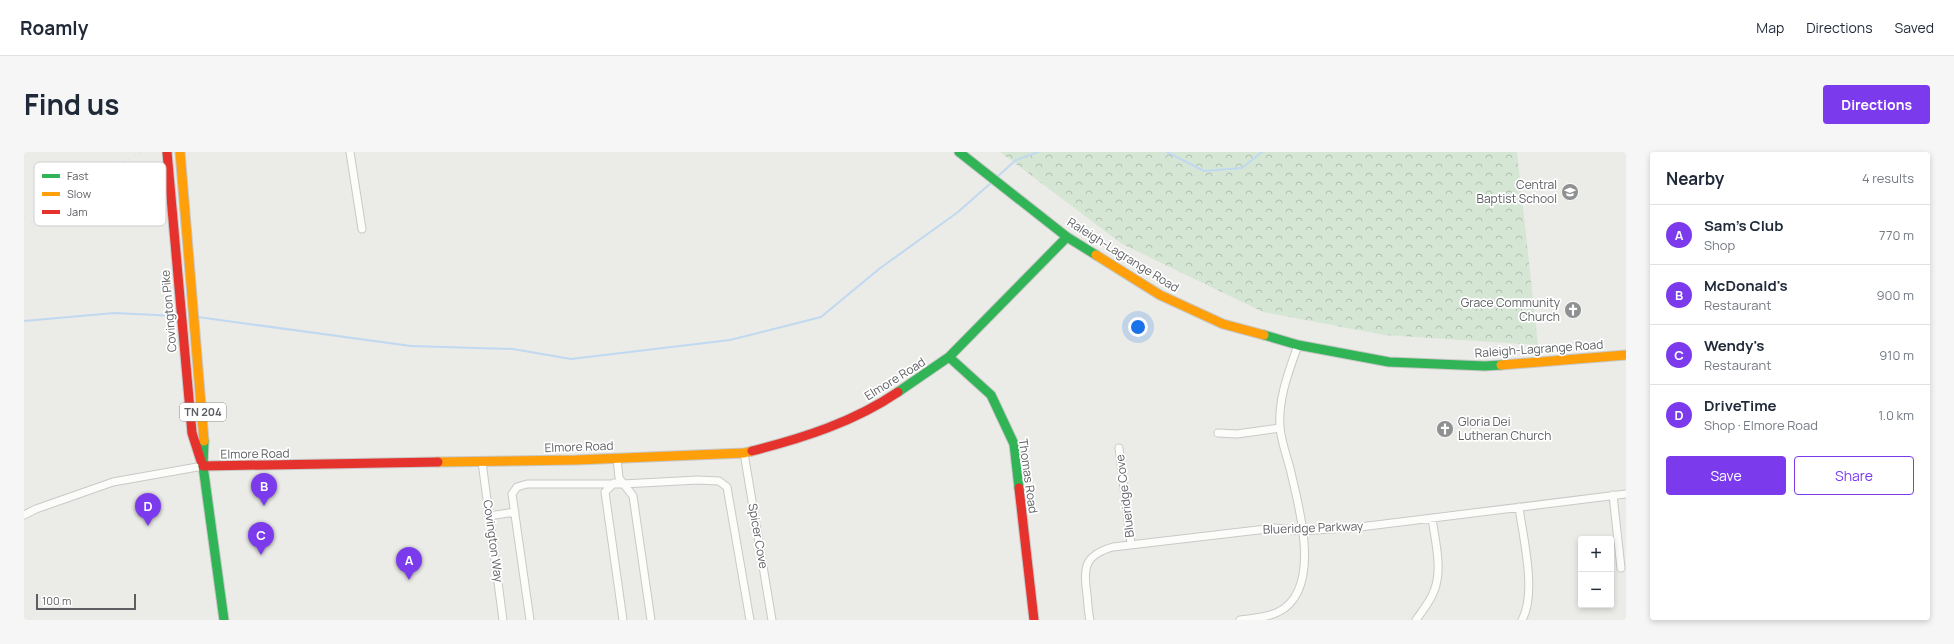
<!DOCTYPE html>
<html lang="en">
<head>
<meta charset="utf-8">
<style>
  body { margin:0; font-family:Manrope,sans-serif; background:#f6f6f7; color:#1f2937 }
  .controls { position:absolute; right:12px; bottom:12px; display:grid; overflow:hidden; border-radius:4px; box-shadow:0 2px 6px #0003 }
  .controls button { width:36px; height:36px; display:grid; place-items:center; padding:0; border:0; border-bottom:1px solid #e0e1e3; background:#fff; color:#1f2937; font:20px sans-serif }
  .scale { position:absolute; left:12px; bottom:10px; width:100px; box-sizing:border-box; padding-left:4px; border:2px solid #5d5f63; border-top:0; font-size:11px; line-height:14px; white-space:nowrap; color:#5d5f63; -webkit-text-stroke:3px #fff; paint-order:stroke }
  .you { position:absolute; left:1114px; top:175px; width:14px; height:14px; margin:-10px; border:3px solid #fff; border-radius:50%; background:#1a73e8; box-shadow:0 0 0 6px #1a73e833 }
  .badge { display:grid; place-items:center; width:26px; height:26px; border-radius:50%; background:#7c3aed; color:#fff; font-size:13px; font-weight:700 }
  .pin { position:absolute; translate:-50% -33px; filter:drop-shadow(0 1px 2px #0008) }
  .pin::after { content:''; position:absolute; top:21px; width:14px; height:12px; background:inherit; clip-path:polygon(0 0,100% 0,50% 100%) }
  .list { margin:0; padding:0; list-style:none }
  h2 { display:flex; justify-content:space-between; align-items:center; height:52px; margin:0; padding:0 16px; font-size:17px }
  h2 small { font-size:13px; font-weight:400; color:#747a83 }
  .list li { display:grid; grid-template-columns:26px 1fr auto; gap:12px; align-items:center; box-sizing:border-box; height:60px; padding:0 16px; border-top:1px solid #e0e1e3 }
  .list b { display:block; font-size:15px; white-space:nowrap }
  .list p { margin:0; font-size:13px; white-space:nowrap; color:#747a83 }
  .list em { font-size:13px; font-style:normal; color:#747a83 }
  .actions { display:flex; gap:8px; padding:12px 16px }
  .actions a { flex:1; padding:9px 0; border:1px solid #7c3aed; border-radius:4px; text-align:center; font-size:14px; color:#7c3aed }
  .actions .main { background:#7c3aed; color:#fff }
  .map { position:relative; flex:none; width:1602px; height:468px; overflow:hidden; border-radius:4px }
  header { display:flex; align-items:center; gap:24px; box-sizing:border-box; height:56px; padding:0 20px; background:#fff; border-bottom:1px solid #e0e1e3 }
  header strong { font-size:19px }
  nav { display:flex; gap:22px; margin-inline-start:auto; font-size:14px }
  .intro { display:flex; align-items:center; justify-content:space-between; box-sizing:border-box; height:96px; padding:0 24px }
  h1 { margin:0; font-size:28px }
  .button { padding:10px 18px; border-radius:4px; background:#7c3aed; color:#fff; font-size:14px; font-weight:700 }
  main { display:flex; gap:24px; padding:0 24px }
  aside { flex:1; background:#fff; border-radius:4px; box-shadow:0 2px 6px #0003 }
  .map>svg:first-child { display:block }
  .forest { fill:url(#forest-crowns) }
  .lines { fill:none; stroke-linecap:round; stroke-linejoin:round }
  .stream { stroke:#c0d9f1; stroke-width:2 }
  .street-casing { stroke:#c9c9c8; stroke-width:9 }
  .fast-casing { stroke:#c7c7c7; stroke-width:11 }
  .slow-casing { stroke:#c7c7c7; stroke-width:11 }
  .jam-casing { stroke:#c7c7c7; stroke-width:11 }
  .street { stroke:#fcfcfb; stroke-width:7 }
  .fast { stroke:#30b455; stroke-width:9 }
  .slow { stroke:#ff9f0a; stroke-width:9 }
  .jam { stroke:#e5322d; stroke-width:9 }
  .rail { stroke:#e2e2e2; stroke-width:2; stroke-dasharray:1 5; stroke-linecap:butt }
  .labels { text-anchor:middle; stroke-width:3.5; stroke-linejoin:round; paint-order:stroke }
  .shield { fill:#fff; stroke:#8e8f92; stroke-width:1 }
  .shield-label { font-size:11px; font-weight:bold; fill:#5d5f63 }
  .poi-label { font-size:12px; fill:#5d5f63; stroke:#fff; text-anchor:end }
  .street-label { font-size:12px; fill:#5d5f63; stroke:#fff }
  .key { fill:#fff; stroke:#cecfd0; stroke-width:1 }
  .key-label { font-size:11px; fill:#5d5f63 }
</style>
</head>
<body>
<header>
<strong>Roamly</strong>
<nav><a>Map</a><a>Directions</a><a>Saved</a></nav>
</header>
<div class="intro"><h1>Find us</h1><a class="button">Directions</a></div>
<main>
<div class="map">
<svg width="1602" height="468" viewBox="0 0 1602 468">
  <defs>
    <pattern id="forest-crowns" width="20" height="18" patternUnits="userSpaceOnUse"><rect width="20" height="18" fill="#d6e6d5"/><path d="M2 6a3 3 0 1 1 6 0M12 15a3 3 0 1 1 6 0" fill="none" stroke="#b1beb0"/></pattern>
  </defs>
  <rect width="100%" height="100%" fill="#ebebe7"/>
  <path class="forest" d="M976 0H1493L1514 193 1360 183 1239 160 1098 92Z"/>
  <g class="lines">
    <path class="stream" d="M1143 0 1180 19 1218 16 1238 0
      M973 25 992 8 1014 0
      M174 165 387 194 489 197 547 207 706 188 797 165 855 117 934 60 968 30
      M0 169 90 161 154 164"/>
    <g class="street-casing">
      <path id="street" d="M326 0 338 77
        M1194 281 1213 282 1256 276
        M1095 296 1107 392
        M720 301 748 468
        M593 306 595 326 609 344 627 468
        M458 310 479 468
        M590 331 581 340 599 468
        M1589 343 1597 416
        M1495 355C1499 386 1513 441 1498 468
        M0 363 12 357 89 330 179 314
        M465 364 491 360
        M506 468 488 342 493 335 503 332H599L674 328 695 329 703 335 726 468
        M1066 468C1064 460 1064 451 1063 443 1059 416 1060 403 1089 395L1251 376 1278 379 1336 375 1602 342
        M1216 468C1228 466 1243 466 1254 460 1297 439 1277 362 1268 325 1265 309 1257 291 1256 275 1254 246 1265 219 1274 193
        M1392 468C1398 459 1406 450 1410 439 1419 417 1411 389 1408 366"/>
    </g>
    <g class="fast-casing">
      <path id="fast" d="M935 0 1043 85 1072 103
        M1240 183 1274 193 1365 210 1461 214 1477 213
        M925 205 967 243 990 292 995 336
        M874 240 925 205 1043 85
        M180 289 179 314 200 468"/>
    </g>
    <g class="slow-casing">
      <path id="slow" d="M156 0 180 289
        M1072 103 1136 143 1199 172 1240 183
        M1477 213 1602 203
        M414 310 552 308 720 301 728 299"/>
    </g>
    <g class="jam-casing">
      <path id="jam" d="M143 0 168 281 177 309
        M728 299C779 286 830 270 874 240
        M179 314 414 310
        M995 336 1010 468"/>
    </g>
    <use href="#street" class="street"/>
    <use href="#fast" class="fast"/>
    <use href="#slow" class="slow"/>
    <use href="#jam" class="jam"/>
    <path class="rail" d="M0 65 117 0"/>
  </g>
  <defs>
    <g id="school-disc" transform="scale(0.9)"><circle r="9.5" fill="#8f9091" stroke="#fff"/><path d="M0-5L7-2L0 1L-7-2ZM-4 1L0 2.5L4 1V4Q0 6-4 4Z" fill="#fff"/></g>
    <g id="church-disc" transform="scale(0.9)"><circle r="9.5" fill="#8f9091" stroke="#fff"/><path d="M-1.2-6h2.4v3.5h3.3v2.4h-3.3V6h-2.4V-.1h-3.3v-2.4h3.3Z" fill="#fff"/></g>
  </defs>
  <g fill-rule="evenodd">
    <use href="#school-disc" x="1546" y="40"/>
    <use href="#church-disc" x="1549" y="158"/>
    <use href="#church-disc" x="1421" y="277"/>
  </g>
  <g class="labels">
    <rect class="shield" x="156" y="251" width="46" height="18" rx="3"/>
    <g class="shield-label">
      <text x="179" y="264">TN 204</text>
    </g>
    <g class="poi-label">
      <text x="1533" y="37">Central<tspan x="1533" dy="14">Baptist School</tspan></text>
      <text x="1536" y="155">Grace Community<tspan x="1536" dy="14">Church</tspan></text>
      <text x="1434" y="274" text-anchor="start">Gloria Dei<tspan x="1434" dy="14">Lutheran Church</tspan></text>
    </g>
    <g class="street-label">
      <text transform="translate(1099 103) rotate(32)" y="4">Raleigh-Lagrange Road</text>
      <text transform="translate(145 159) rotate(-95)" y="4">Covington Pike</text>
      <text transform="translate(1515 197) rotate(-4)" y="4">Raleigh-Lagrange Road</text>
      <text transform="translate(871 227) rotate(-32)" y="4">Elmore Road</text>
      <text transform="translate(555 295) rotate(-2)" y="4">Elmore Road</text>
      <text transform="translate(231 302) rotate(-1)" y="4">Elmore Road</text>
      <text transform="translate(1004 324) rotate(82)" y="4">Thomas Road</text>
      <text transform="translate(1101 344) rotate(-97)" y="4">Blueridge Cove</text>
      <text transform="translate(1289 376) rotate(-2)" y="4">Blueridge Parkway</text>
      <text transform="translate(734 384) rotate(80)" y="4">Spicer Cove</text>
      <text transform="translate(469 389) rotate(82)" y="4">Covington Way</text>
    </g>
  </g>
  <rect x="10" y="10" width="132" height="64" rx="6" class="key"/>
  <rect x="18" y="22" width="18" height="4" fill="#30b455"/>
  <rect x="18" y="40" width="18" height="4" fill="#ff9f0a"/>
  <rect x="18" y="58" width="18" height="4" fill="#e5322d"/>
  <g class="key-label">
    <text x="43" y="28">Fast</text>
    <text x="43" y="46">Slow</text>
    <text x="43" y="64">Jam</text>
  </g>
</svg>
<div class="controls">
<button>+</button>
<button>−</button>
</div>
<div class="scale">100 m</div>
<div class="you"></div>
<div class="pin badge" style="left:385px;top:428px">A</div>
<div class="pin badge" style="left:240px;top:354px">B</div>
<div class="pin badge" style="left:237px;top:403px">C</div>
<div class="pin badge" style="left:124px;top:374px">D</div>
</div>
<aside>
<h2>Nearby<small>4 results</small></h2>
<ul class="list">
<li><span class="badge">A</span><div><b>Sam's Club</b><p>Shop</p></div><em>770 m</em></li>
<li><span class="badge">B</span><div><b>McDonald's</b><p>Restaurant</p></div><em>900 m</em></li>
<li><span class="badge">C</span><div><b>Wendy's</b><p>Restaurant</p></div><em>910 m</em></li>
<li><span class="badge">D</span><div><b>DriveTime</b><p>Shop · Elmore Road</p></div><em>1.0 km</em></li>
</ul>
<div class="actions"><a class="main">Save</a><a>Share</a></div>
</aside>
</main>
</body>
</html>
